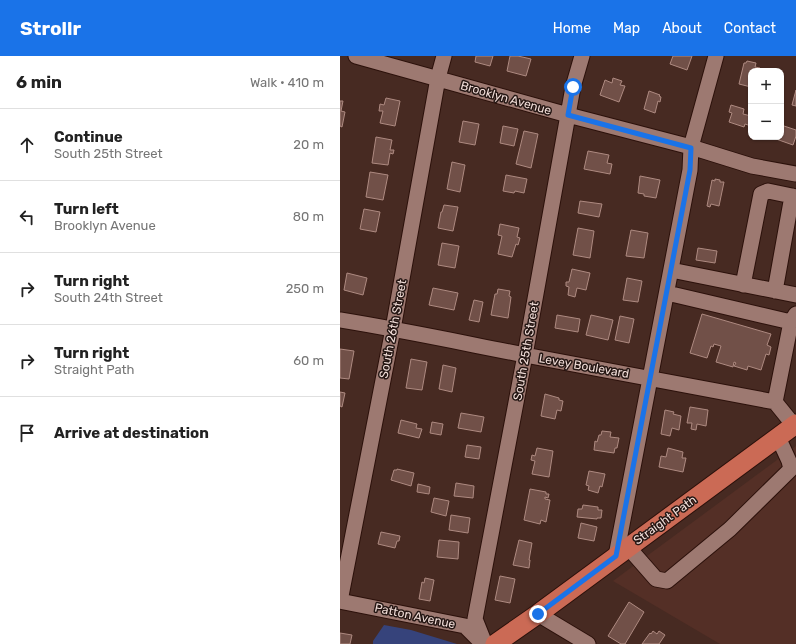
<!DOCTYPE html>
<html lang="en">
<head>
<meta charset="utf-8">
<style>
  body { margin:0; font-family:Rubik,sans-serif; background:#f2f2f2; color:#222 }
  .controls { position:absolute; right:12px; top:12px; display:grid; overflow:hidden; border-radius:8px; box-shadow:0 1px 3px #0004 }
  .controls button { width:36px; height:36px; display:grid; place-items:center; padding:0; border:0; border-bottom:1px solid #e0e0e0; background:#fff; color:#222; font:20px sans-serif }
  .stop { position:absolute; width:12px; height:12px; margin:-9px; border:3px solid #1a73e8; border-radius:50%; background:#fff }
  .stop.end { background:#1a73e8; border-color:#fff; box-shadow:0 1px 4px #0008 }
  .list { margin:0; padding:0; list-style:none }
  h2 { display:flex; justify-content:space-between; align-items:center; height:52px; margin:0; padding:0 16px; font-size:17px }
  h2 small { font-size:13px; font-weight:400; color:#767676 }
  .list li { display:grid; grid-template-columns:26px 1fr auto; gap:12px; align-items:center; box-sizing:border-box; height:72px; padding:0 16px; border-top:1px solid #e0e0e0 }
  .list b { display:block; font-size:15px; white-space:nowrap }
  .list p { margin:0; font-size:13px; white-space:nowrap; color:#767676 }
  .list em { font-size:13px; font-style:normal; color:#767676 }
  .icon { flex:none; width:22px; height:22px; fill:none; stroke:currentColor; stroke-width:2; stroke-linecap:round; stroke-linejoin:round }
  .map { position:relative; flex:none; width:456px; height:588px; overflow:hidden }
  header { display:flex; align-items:center; gap:24px; box-sizing:border-box; height:56px; padding:0 20px; background:#1a73e8; color:#fff }
  header strong { font-size:19px }
  nav { display:flex; gap:22px; margin-inline-start:auto; font-size:14px }
  main { display:flex }
  aside { flex:1; background:#fff }
  .map>svg:first-child { display:block }
  .built { fill:#542f26 }
  .green { fill:#36437b }
  .building { fill:#715048; stroke:#ae8a81 }
  .lines { fill:none; stroke-linecap:round; stroke-linejoin:round }
  .minor-casing { stroke:#2c110b; stroke-width:17 }
  .major-casing { stroke:#2c110b; stroke-width:21 }
  .minor { stroke:#9d7971; stroke-width:15 }
  .major { stroke:#cb6a55; stroke-width:19 }
  .route { stroke:#1a73e8; stroke-width:5 }
  .labels { text-anchor:middle; stroke-width:3; stroke-linejoin:round; paint-order:stroke }
  .street-label { font-size:12px; fill:#f1ddd8; stroke:#241613 }
</style>
</head>
<body>
<header>
<strong>Strollr</strong>
<nav><a>Home</a><a>Map</a><a>About</a><a>Contact</a></nav>
</header>
<main>
<aside>
<h2>6 min<small>Walk · 410 m</small></h2>
<ul class="list">
<li><svg class="icon" aria-label="ahead" viewBox="0 0 24 24"><path d="M12 20V5M6 11l6-6 6 6"/></svg><div><b>Continue</b><p>South 25th Street</p></div><em>20 m</em></li>
<li><svg class="icon" aria-label="left" viewBox="0 0 24 24"><path d="M17 20v-9H6M10 6l-5 5 5 5"/></svg><div><b>Turn left</b><p>Brooklyn Avenue</p></div><em>80 m</em></li>
<li><svg class="icon" aria-label="right" viewBox="0 0 24 24"><path d="M7 20v-9h11M14 6l5 5-5 5"/></svg><div><b>Turn right</b><p>South 24th Street</p></div><em>250 m</em></li>
<li><svg class="icon" aria-label="right" viewBox="0 0 24 24"><path d="M7 20v-9h11M14 6l5 5-5 5"/></svg><div><b>Turn right</b><p>Straight Path</p></div><em>60 m</em></li>
<li><svg class="icon" aria-label="arrive" viewBox="0 0 24 24"><path d="M6 21V4h12l-3 4 3 4H6"/></svg><div><b>Arrive at destination</b></div></li>
</ul>
</aside>
<div class="map">
<svg width="456" height="588" viewBox="0 0 456 588">
  <rect width="100%" height="100%" fill="#472a22"/>
  <path class="built" d="M456 390V588H380L273 525Z"/>
  <path class="green" d="M44 569 71 574 117 588H33V585Z"/>
  <path class="building" d="M136 0H153L150 10 135 6Z
    M170 0H178L191 3 186 20 167 15Z
    M333 0H352L347 14 330 8Z
    M407 5 416 7 415 11 420 12 419 15H411V31L399 28 404 7H406Z
    M273 22 282 25 280 29 285 30 279 46 260 39 265 24 272 27Z
    M456 34V50L452 49Z
    M309 35 320 39 319 40 321 41 320 46 318 45 315 57 304 53Z
    M46 42 60 45 55 70 40 67 43 55H39L40 48 44 49Z
    M0 45H3L1 55 5 56 2 71 0 70Z
    M391 49 404 53 403 58 411 60V70L405 68 404 71 389 66 392 57 389 56Z
    M123 65 139 68 135 89 119 86Z
    M441 69 456 74V80L453 89 436 83 437 81H441Z
    M163 70 178 73 174 90 160 87Z
    M184 75 198 78 191 112 176 108Z
    M36 81 52 84 50 94H54L53 98 50 97 48 109 32 107Z
    M248 95 269 99 267 107 272 108 270 118 244 113Z
    M112 106 125 109 120 136 107 133Z
    M30 116 48 119 43 144 26 141Z
    M166 119 187 123 184 137 175 135 174 137 163 135Z
    M300 120 320 124 316 142 304 140V138L298 137Z
    M375 123 380 124V126H384L379 150 371 148 370 151 367 150 372 124 375 125Z
    M240 145 262 148 259 161 238 157Z
    M104 149 118 151 113 175 98 172 101 156H102Z
    M24 153 40 156 36 176 20 173Z
    M160 168 179 172 177 181 180 182 178 189 176 188 172 201 158 198 162 180 158 179Z
    M238 172 254 175 250 202 233 199Z
    M291 174 308 177 304 202 286 200Z
    M102 187 119 190 115 212 98 209Z
    M358 192 377 195 375 207 356 204Z
    M232 213 250 217 246 234 237 232 235 241 228 239 229 231 226 230V226H229Z
    M7 217 27 222 23 239 4 234Z
    M287 222 302 225 298 246 283 244Z
    M93 232 118 237 114 254 89 249Z
    M158 233 170 235 169 240 171 241 168 262 151 259 155 238H157Z
    M134 244 143 246 139 266 129 264Z
    M362 258 431 278 427 289 431 291 429 299 426 298 421 314 408 310 407 314 394 310 396 307 394 306 393 311 376 306 381 290 374 288 373 291 371 290 367 302 350 297Z
    M217 259 240 263 238 276 215 272Z
    M251 259 273 264 268 284 246 279Z
    M280 260 294 263 289 287 275 284Z
    M0 293 14 295 9 323 0 322Z
    M71 303 87 306 82 334 66 332Z
    M103 309 116 312 112 336 99 333Z
    M0 336 5 337 2 351 0 350Z
    M205 338 219 342V344L223 345 221 355 217 354 215 363 201 360Z
    M350 351 368 354 366 370 357 368 356 374 351 373 352 367H347Z
    M325 354 334 356 333 358 341 360 339 374 332 372 330 380 321 378Z
    M121 357 144 361 141 376 118 372Z
    M61 364 77 368 76 372 82 373 79 382 58 377Z
    M92 366 103 368 101 379 90 377Z
    M262 375 271 376 270 381 279 382 277 392H275L274 397 254 394 255 385 257 386 259 379H261Z
    M127 389 141 391 139 403 125 401Z
    M197 392 213 395 209 421 192 418 195 405 191 404 192 399 195 400Z
    M328 392 343 396 342 402H346L343 416 319 411 321 400 326 401Z
    M57 413 74 417 71 430 51 424 54 414H57Z
    M249 415 265 418 262 431 260 430 258 437 248 434 249 430 246 429Z
    M116 427 134 430 133 442 114 440Z
    M78 428 90 431 89 438 77 436Z
    M190 433 206 436V438H209L208 442 205 441V443L210 444 206 466 201 464 200 468 184 464Z
    M94 442 109 445 106 460 91 456Z
    M243 449 258 451V454H262L261 462H257V463L237 461 238 453H242Z
    M111 459 130 462 128 477 109 474Z
    M241 467 257 471 254 485 238 482Z
    M41 476 60 480 59 485H57L55 492 38 488Z
    M99 484 119 486 118 503 97 501Z
    M179 484 192 487 189 504H190L189 512 173 509Z
    M160 520 175 523 170 547 155 544Z
    M85 522 94 524 90 545 79 543 82 526 84 527Z
    M289 546 304 556 285 588H281L268 580Z
    M313 575 317 578 319 575 325 579 319 588H302L310 577 311 578Z
    M0 577 12 579 10 588H0Z"/>
  <g class="lines">
    <g class="minor-casing">
      <path id="minor" d="M16 0 228 59 351 91 412 110 456 118
        M331 214 456 239
        M403 229 421 138 428 135 452 140
        M435 235 452 140 456 141
        M327 237 451 266
        M0 264C62 274 123 287 185 299 268 315 352 330 435 346L456 372
        M435 346 451 266 456 258
        M288 491 316 523 327 525 390 473 451 413 449 405 438 381
        M276 500 350 114 351 91 376 0
        M0 545 53 273 98 22 104 0
        M0 545 125 570 142 587
        M198 558 248 588
        M145 588 135 563 185 299 233 31 242 0"/>
    </g>
    <g class="major-casing">
      <path id="major" d="M155 588 198 558 456 368"/>
    </g>
    <use href="#minor" class="minor"/>
    <use href="#major" class="major"/>
  </g>
  <g class="lines">
    <path class="route" d="M198 558 276 500 350 114 351 92 228 59 233 31"/>
  </g>
  <g class="labels">
    <g class="street-label">
      <text transform="translate(166 42) rotate(16)" y="4">Brooklyn Avenue</text>
      <text transform="translate(53 273) rotate(-79)" y="4">South 26th Street</text>
      <text transform="translate(186 295) rotate(-80)" y="4">South 25th Street</text>
      <text transform="translate(244 310) rotate(10)" y="4">Levey Boulevard</text>
      <text transform="translate(325 464) rotate(-36)" y="4">Straight Path</text>
      <text transform="translate(75 560) rotate(12)" y="4">Patton Avenue</text>
    </g>
  </g>
</svg>
<div class="controls">
<button>+</button>
<button>−</button>
</div>
<div class="stop" style="left:233px;top:31px"></div>
<div class="stop end" style="left:198px;top:558px"></div>
</div>
</main>
</body>
</html>
